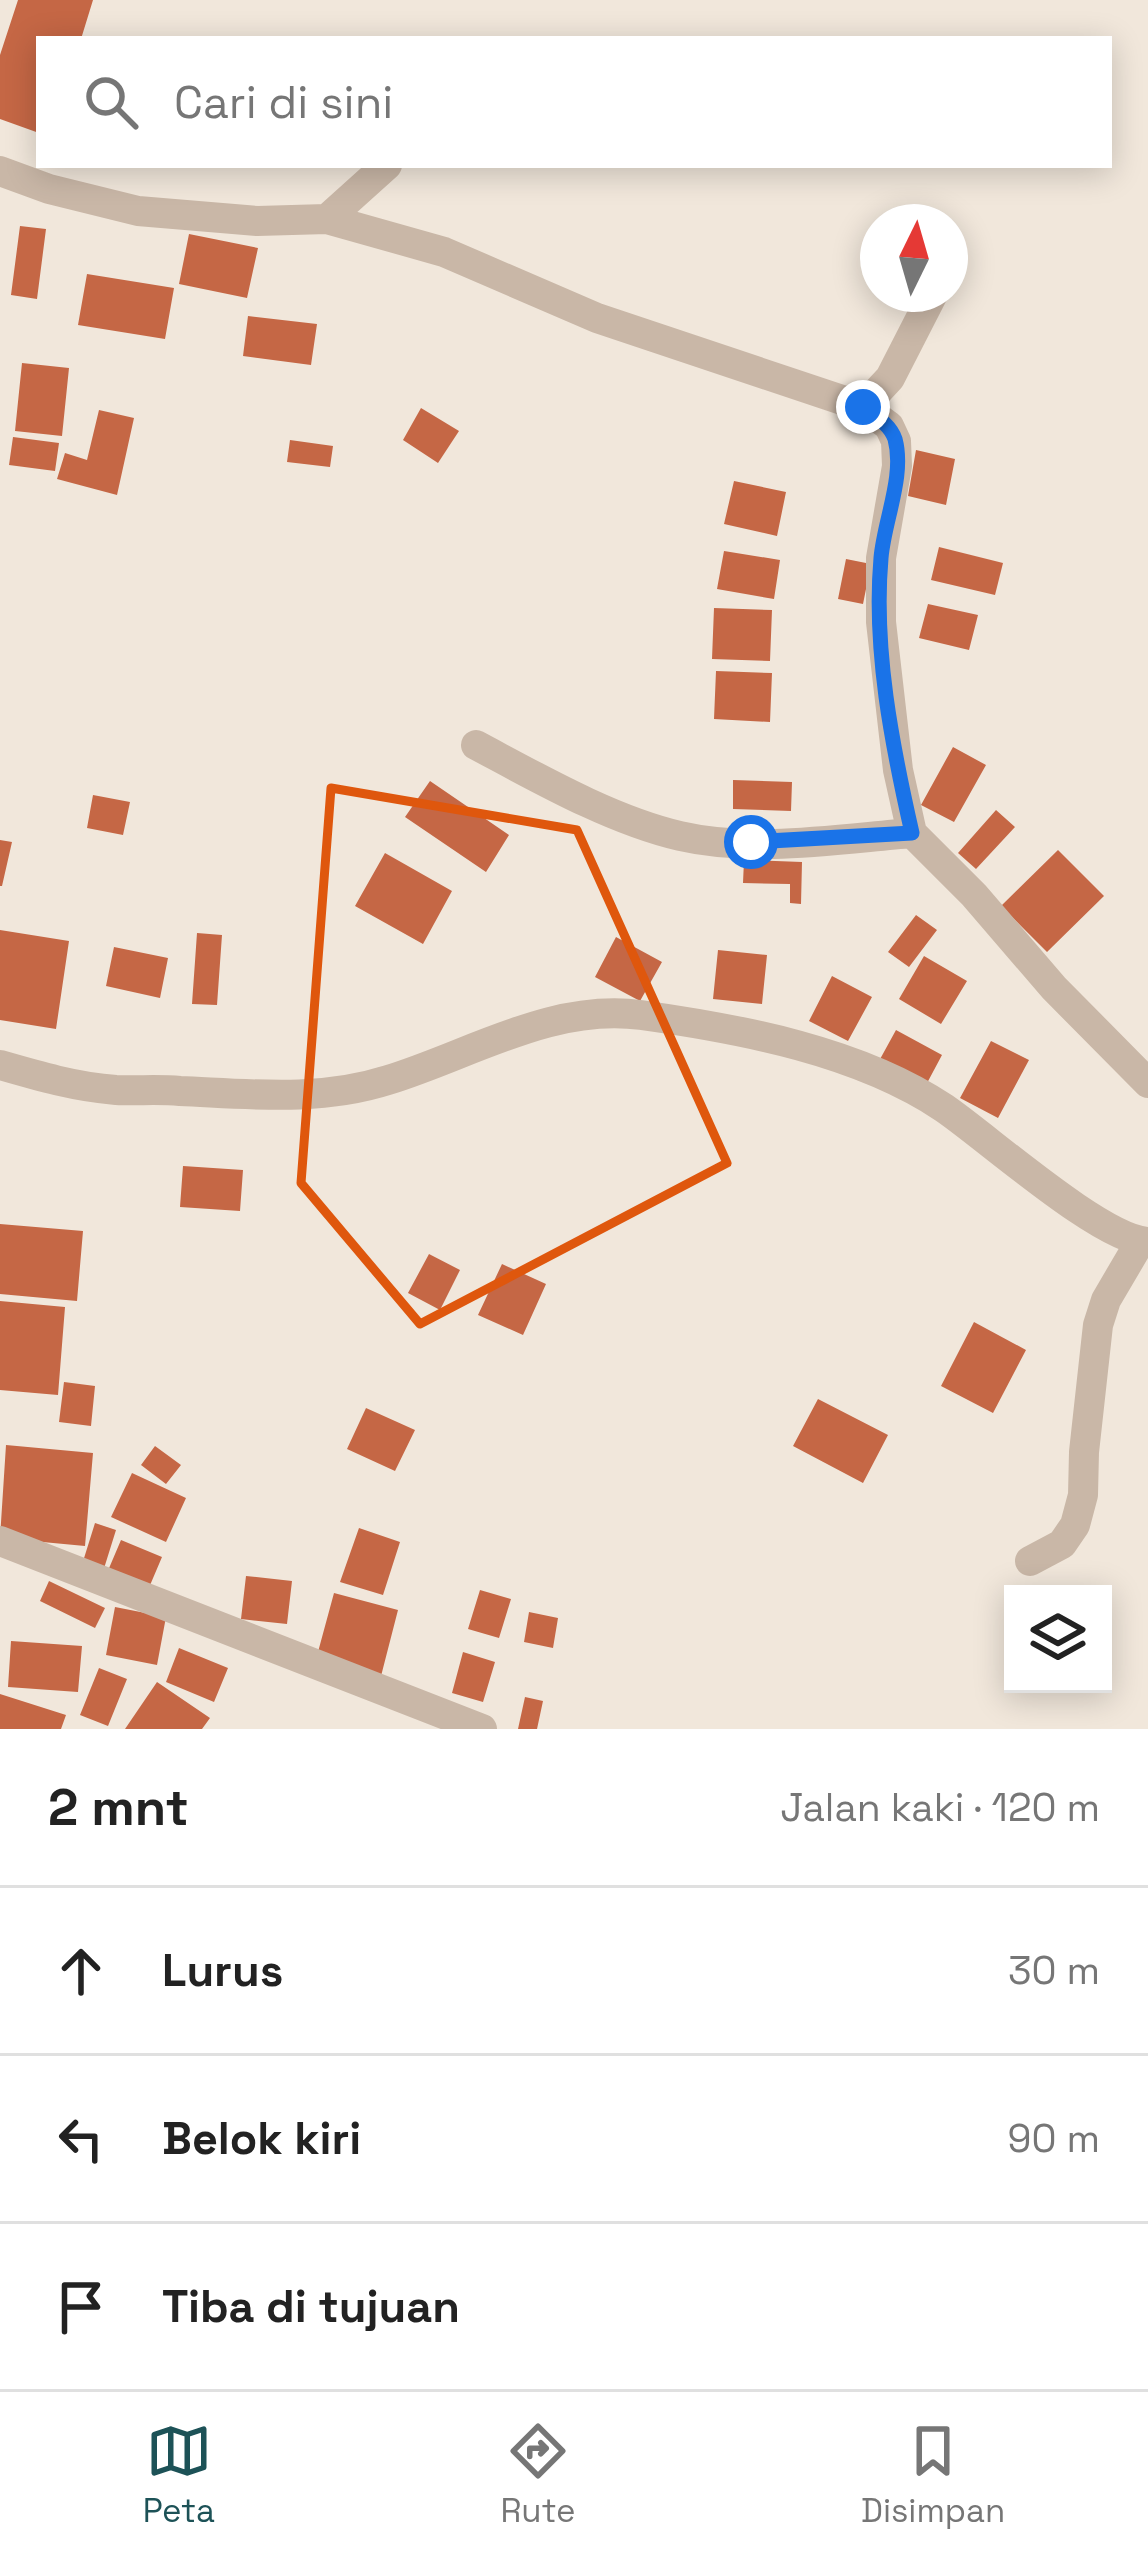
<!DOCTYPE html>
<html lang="id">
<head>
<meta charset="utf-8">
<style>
  body { margin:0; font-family:"Space Grotesk",sans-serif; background:#f2f2f2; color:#222 }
  .controls { position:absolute; right:36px; bottom:36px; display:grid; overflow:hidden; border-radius:0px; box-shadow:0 6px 30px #0003 }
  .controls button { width:108px; height:108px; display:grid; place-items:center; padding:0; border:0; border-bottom:3px solid #e0e0e0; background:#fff; color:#222; font:60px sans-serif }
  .compass { position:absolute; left:860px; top:204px; width:108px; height:108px; border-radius:50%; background:#fff; box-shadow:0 6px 30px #0003; rotate:5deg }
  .stop { position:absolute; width:36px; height:36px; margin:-27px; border:9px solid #1a73e8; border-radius:50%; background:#fff }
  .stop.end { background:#1a73e8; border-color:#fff; box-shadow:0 3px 12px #0008 }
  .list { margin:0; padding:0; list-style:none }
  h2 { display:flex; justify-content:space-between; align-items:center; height:156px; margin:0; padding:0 48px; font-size:51px }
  h2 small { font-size:39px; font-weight:400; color:#767676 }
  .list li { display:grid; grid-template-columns:78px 1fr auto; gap:36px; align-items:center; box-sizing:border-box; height:168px; padding:0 48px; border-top:3px solid #e0e0e0 }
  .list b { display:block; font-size:45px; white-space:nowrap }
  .list em { font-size:39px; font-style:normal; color:#767676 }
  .icon { flex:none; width:66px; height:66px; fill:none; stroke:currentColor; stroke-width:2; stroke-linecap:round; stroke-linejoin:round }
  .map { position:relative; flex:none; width:1148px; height:1729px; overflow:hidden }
  .search { position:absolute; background:#fff; box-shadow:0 6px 30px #0003; left:36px; right:36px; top:36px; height:132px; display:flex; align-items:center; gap:30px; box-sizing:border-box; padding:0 42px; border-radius:0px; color:#767676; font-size:45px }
  .sheet { height:660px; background:#fff }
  nav { display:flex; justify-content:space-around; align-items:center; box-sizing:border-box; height:168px; border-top:3px solid #e0e0e0; background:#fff; font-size:33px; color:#767676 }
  nav a { display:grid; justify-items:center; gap:6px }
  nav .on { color:#1d5257 }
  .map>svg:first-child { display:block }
  .building { fill:#c56745 }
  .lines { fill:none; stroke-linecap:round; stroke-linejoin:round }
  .street { stroke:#c9b7a7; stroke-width:30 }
  .route { stroke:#1a73e8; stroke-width:15 }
  .marked { fill:none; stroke:#df570d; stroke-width:9; stroke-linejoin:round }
</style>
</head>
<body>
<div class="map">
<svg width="1148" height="1729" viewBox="0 0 1148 1729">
  <rect width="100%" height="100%" fill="#f1e7db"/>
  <path class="building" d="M18 0H93L81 39H39V133L0 119V55Z
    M20 226 46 229 37 299 11 295Z
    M189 234 258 248 247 298 179 284Z
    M87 274 174 288 165 339 78 325Z
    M248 316 317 324 311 365 243 356Z
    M22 363 69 368 62 436 15 431Z
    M421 408 459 431 438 463 403 440Z
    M99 410 134 418 117 495 57 479 65 453 87 460Z
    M13 437 59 443 55 471 9 465Z
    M290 440 333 446 330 467 287 462Z
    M916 450 955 459 946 505 908 496Z
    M734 481 786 492 777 536 724 524Z
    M939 547 1003 563 995 595 931 580Z
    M724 551 780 560 774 599 717 589Z
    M846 559 871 564 863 604 838 599Z
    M928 604 978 615 969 650 919 638Z
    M714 608 772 610 770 661 712 659Z
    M716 671 772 673 770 722 714 719Z
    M953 747 986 765 954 822 921 805Z
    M733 780 792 782 791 811 733 809Z
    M430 781 509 835 486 872 405 817Z
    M93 795 130 802 123 835 87 828Z
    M996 810 1015 827 976 869 958 853Z
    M0 840 12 842 2 886H0Z
    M1058 850 1104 896 1047 952 1001 906Z
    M385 853 452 891 423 944 355 906Z
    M744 860 802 862 801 904 790 903V884L743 883Z
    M916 915 937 930 909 967 888 952Z
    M0 930 69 941 56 1029 0 1020Z
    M197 933 222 935 217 1005 192 1004Z
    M616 937 662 962 640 1001 595 977Z
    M114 947 168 958 160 998 106 986Z
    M718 950 767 955 762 1004 713 999Z
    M924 956 967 981 941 1024 899 999Z
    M832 976 872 997 848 1041 809 1021Z
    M896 1030 942 1055 926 1085 879 1061Z
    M991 1041 1029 1060 998 1118 960 1098Z
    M183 1166 243 1170 240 1211 180 1207Z
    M0 1224 83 1231 77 1301 0 1294Z
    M429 1254 460 1270 440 1310 408 1293Z
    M502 1264 546 1284 523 1335 478 1315Z
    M0 1301 65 1307 58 1395 0 1390Z
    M974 1322 1026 1350 993 1413 941 1386Z
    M64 1382 95 1386 91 1426 59 1422Z
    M818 1399 888 1435 863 1483 793 1446Z
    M366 1408 415 1430 395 1471 347 1449Z
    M6 1445 93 1453 85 1546 0 1538Z
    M155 1446 181 1465 166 1484 141 1465Z
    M132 1473 186 1498 166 1542 111 1517Z
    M95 1523 116 1530 101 1578 80 1571Z
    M359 1528 400 1542 383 1595 340 1582Z
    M121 1540 162 1557 145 1597 104 1580Z
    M246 1576 292 1581 287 1624 241 1619Z
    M49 1581 105 1608 95 1628 40 1601Z
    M480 1590 511 1599 499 1638 468 1629Z
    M334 1593 398 1610 380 1680 315 1663Z
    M115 1607 166 1617 157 1665 106 1655Z
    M529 1612 558 1618 553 1648 524 1642Z
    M11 1641 82 1646 78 1692 8 1687Z
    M179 1648 228 1668 214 1702 166 1682Z
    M463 1652 495 1662 483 1702 452 1693Z
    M99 1668 127 1679 108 1726 80 1715Z
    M157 1682 210 1718 202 1729H125Z
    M0 1694 66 1715 61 1729H0Z
    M525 1697 543 1701 537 1729H518Z"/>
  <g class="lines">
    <path class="street" d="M0 171 49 189 138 211 257 221 327 219 444 252 597 318 863 407 889 426 896 441 897 466 881 558V622L898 770 912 833 974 895 1054 988 1148 1083
      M327 219 387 165
      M863 407 890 378 933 294
      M476 745C538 778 611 820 680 836 753 853 838 839 912 833
      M0 1065C38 1076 76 1087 116 1090 137 1091 158 1089 180 1091 250 1094 319 1102 388 1080 470 1055 551 1003 641 1015 741 1029 859 1051 944 1108 988 1138 1100 1239 1148 1242
      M0 1541 482 1729
      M1030 1561 1062 1544 1075 1525 1083 1495 1084 1452 1098 1325 1106 1300 1140 1242"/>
  </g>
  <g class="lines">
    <path class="route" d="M751 842 912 833C892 745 873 649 881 558 884 521 905 476 895 439 890 424 875 416 863 407"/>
  </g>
  <path class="marked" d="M331 788 577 830 727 1163 420 1324 301 1183Z"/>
</svg>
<div class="controls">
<button><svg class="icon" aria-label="layers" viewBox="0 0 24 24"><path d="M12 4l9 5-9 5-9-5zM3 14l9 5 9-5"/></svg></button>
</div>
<svg class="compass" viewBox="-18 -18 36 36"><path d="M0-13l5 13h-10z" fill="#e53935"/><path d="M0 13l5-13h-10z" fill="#767676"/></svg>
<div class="stop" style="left:751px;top:842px"></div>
<div class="stop end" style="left:863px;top:407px"></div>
<div class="search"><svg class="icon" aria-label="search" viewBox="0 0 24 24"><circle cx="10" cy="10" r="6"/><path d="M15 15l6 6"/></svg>Cari di sini</div>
</div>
<section class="sheet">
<h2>2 mnt<small>Jalan kaki · 120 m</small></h2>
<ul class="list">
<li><svg class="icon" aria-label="ahead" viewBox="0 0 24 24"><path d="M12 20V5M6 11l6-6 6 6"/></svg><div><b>Lurus</b></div><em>30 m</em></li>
<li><svg class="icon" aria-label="left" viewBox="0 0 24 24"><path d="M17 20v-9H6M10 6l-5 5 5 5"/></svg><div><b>Belok kiri</b></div><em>90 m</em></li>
<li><svg class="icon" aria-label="arrive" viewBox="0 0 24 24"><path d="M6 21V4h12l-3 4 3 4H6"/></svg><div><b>Tiba di tujuan</b></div></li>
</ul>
</section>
<nav>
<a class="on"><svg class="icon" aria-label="map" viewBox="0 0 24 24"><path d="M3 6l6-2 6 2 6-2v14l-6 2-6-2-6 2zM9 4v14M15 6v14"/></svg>Peta</a>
<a><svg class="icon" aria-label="directions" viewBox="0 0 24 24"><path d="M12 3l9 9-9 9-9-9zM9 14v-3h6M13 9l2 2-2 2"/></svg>Rute</a>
<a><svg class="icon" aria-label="saved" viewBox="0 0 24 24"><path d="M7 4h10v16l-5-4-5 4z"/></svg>Disimpan</a>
</nav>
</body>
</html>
